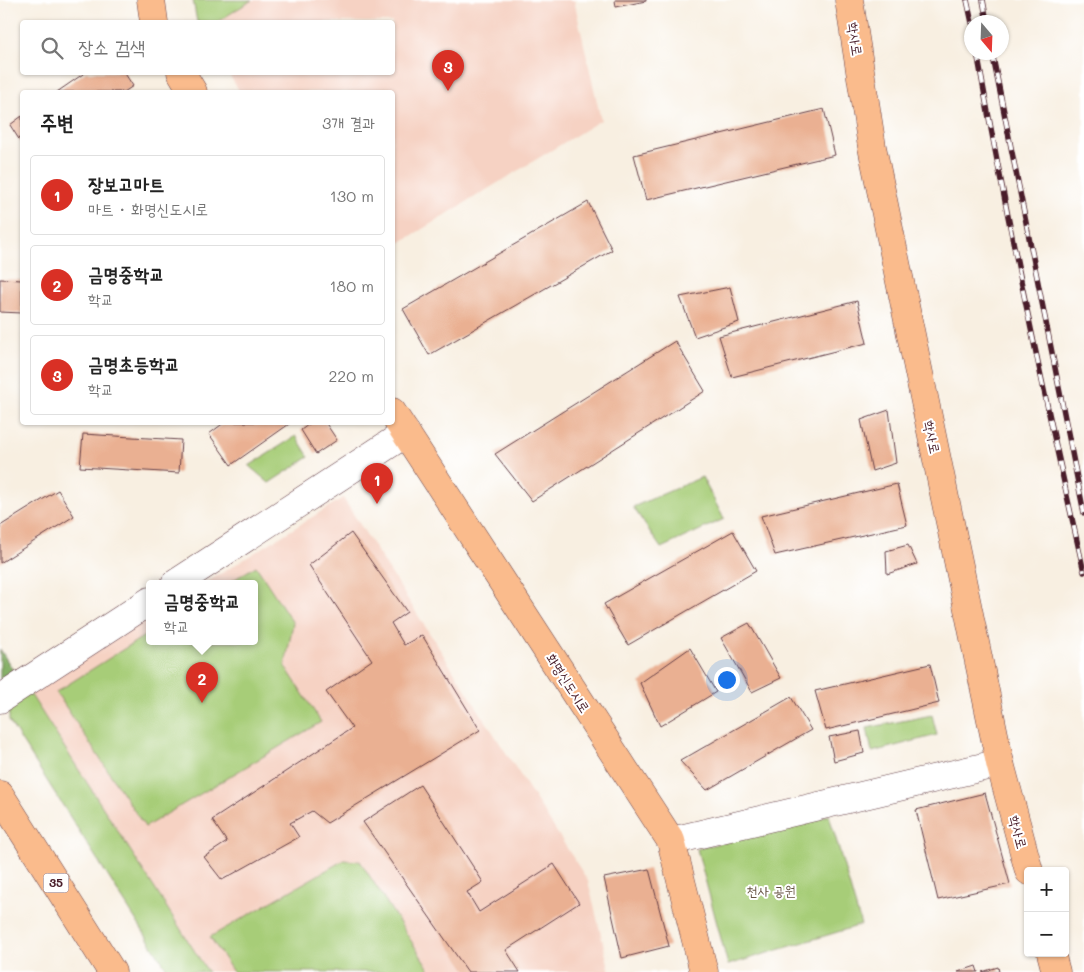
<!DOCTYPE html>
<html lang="ko">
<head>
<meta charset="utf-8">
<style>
  body { margin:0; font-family:Mali,"Poor Story",sans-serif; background:#f6f6f6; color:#222 }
  .controls { position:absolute; right:15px; bottom:15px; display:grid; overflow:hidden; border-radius:5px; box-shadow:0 1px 4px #0004 }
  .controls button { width:45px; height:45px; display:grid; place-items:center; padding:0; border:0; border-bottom:1px solid #e0e0e0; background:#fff; color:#222; font:25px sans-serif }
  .compass { position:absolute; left:964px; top:15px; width:45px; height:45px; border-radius:50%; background:#fff; box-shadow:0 1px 4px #0004; rotate:161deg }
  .you { position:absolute; left:726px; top:679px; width:18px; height:18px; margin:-12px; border:4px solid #fff; border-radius:50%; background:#1a73e8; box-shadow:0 0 0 8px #1a73e833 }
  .badge { display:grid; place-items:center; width:32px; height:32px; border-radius:50%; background:#d93025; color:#fff; font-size:16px; font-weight:700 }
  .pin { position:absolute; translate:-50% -41px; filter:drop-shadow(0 1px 2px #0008) }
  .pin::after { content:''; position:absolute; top:26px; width:18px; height:15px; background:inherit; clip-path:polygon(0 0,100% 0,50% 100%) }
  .popup { position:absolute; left:146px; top:580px; width:112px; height:65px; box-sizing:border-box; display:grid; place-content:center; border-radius:5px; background:#fff; filter:drop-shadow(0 1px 4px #0005); font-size:16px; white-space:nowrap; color:#767676 }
  .popup b { font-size:19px; color:#222 }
  .popup::after { content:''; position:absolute; left:50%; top:100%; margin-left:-10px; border:10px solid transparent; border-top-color:#fff }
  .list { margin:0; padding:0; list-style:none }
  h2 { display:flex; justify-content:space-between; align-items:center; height:65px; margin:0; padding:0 20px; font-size:21px }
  h2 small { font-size:16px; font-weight:400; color:#767676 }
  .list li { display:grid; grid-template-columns:32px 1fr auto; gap:15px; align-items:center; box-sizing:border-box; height:80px; margin:0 10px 10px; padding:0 10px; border:1px solid #e0e0e0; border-radius:5px }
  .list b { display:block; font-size:19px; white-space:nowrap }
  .list p { margin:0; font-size:16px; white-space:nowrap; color:#767676 }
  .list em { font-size:16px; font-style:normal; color:#767676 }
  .icon { flex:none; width:28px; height:28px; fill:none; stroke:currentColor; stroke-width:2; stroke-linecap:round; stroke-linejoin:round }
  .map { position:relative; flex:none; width:1084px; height:972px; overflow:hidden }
  .search { position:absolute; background:#fff; box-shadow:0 1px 4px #0004; left:20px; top:20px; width:375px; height:55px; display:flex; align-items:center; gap:12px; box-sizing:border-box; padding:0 18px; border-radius:5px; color:#767676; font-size:19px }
  .panel { position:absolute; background:#fff; box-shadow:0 1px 4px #0004; left:20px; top:90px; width:375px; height:335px; border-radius:5px }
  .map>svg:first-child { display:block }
  .built { fill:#f6d2c3 }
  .green { fill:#a7cd78; stroke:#787652 }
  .forest { fill:#85b068; stroke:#68684a }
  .building { fill:#eab092 }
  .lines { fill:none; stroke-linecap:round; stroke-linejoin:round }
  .minor-casing { stroke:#643e46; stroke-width:29 }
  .major-casing { stroke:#643e46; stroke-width:29 }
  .minor { stroke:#fff; stroke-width:28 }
  .major { stroke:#fabb8c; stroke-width:28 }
  .rail-casing { stroke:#4a1f2b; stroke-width:5.5 }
  .rail { stroke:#fff; stroke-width:4; stroke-dasharray:11; stroke-linecap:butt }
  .labels { text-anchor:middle; stroke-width:4; stroke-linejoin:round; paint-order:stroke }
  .shield { fill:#fff; stroke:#80626b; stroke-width:1 }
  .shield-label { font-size:12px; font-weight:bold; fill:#4a1f2b }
  .street-label { font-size:14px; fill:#4a1f2b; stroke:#fff }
  .park-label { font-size:14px; fill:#665342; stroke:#fff }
</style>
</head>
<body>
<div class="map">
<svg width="1084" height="972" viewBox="0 0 1084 972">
  <rect width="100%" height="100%" fill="#fff"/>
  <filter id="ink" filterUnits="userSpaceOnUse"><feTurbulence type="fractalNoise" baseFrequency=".02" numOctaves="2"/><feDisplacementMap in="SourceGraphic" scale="10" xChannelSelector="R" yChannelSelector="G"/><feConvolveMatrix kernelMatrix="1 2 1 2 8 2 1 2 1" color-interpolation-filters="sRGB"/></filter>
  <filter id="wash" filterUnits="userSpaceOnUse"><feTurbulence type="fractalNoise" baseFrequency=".0096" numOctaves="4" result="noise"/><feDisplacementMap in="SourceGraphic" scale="20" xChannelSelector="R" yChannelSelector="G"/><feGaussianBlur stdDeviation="1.12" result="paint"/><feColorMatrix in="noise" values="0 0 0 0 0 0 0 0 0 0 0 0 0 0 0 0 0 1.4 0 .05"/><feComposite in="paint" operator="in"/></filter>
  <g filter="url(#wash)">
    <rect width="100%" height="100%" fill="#f8efe1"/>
    <path class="built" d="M252 0H574L601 120 393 247 392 92H240L228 73 392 72V22H217Z
      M343 498 588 881 610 972H208L29 692 149 618 150 642H254V584H204Z"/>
    <path class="green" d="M193 0H252L217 22H197Z
      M296 436 309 457 269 483 249 466Z
      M702 477 724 519 661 548 633 507Z
      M256 566 293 623 285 666 321 722 145 827 56 692 149 633 150 642H254V584H227Z
      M29 692 208 972H169L9 721V705Z
      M932 715 937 735 872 752 867 728Z
      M829 815 861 925 728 965 697 849Z
      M344 860 360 861 431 972H233L210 937Z"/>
    <path class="forest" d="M0 649 16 675 0 679Z"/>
    <g id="blocks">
      <path class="building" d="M615 0H646V1L616 7Z
        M86 72H124L133 86 124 92H57Z
        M824 109 835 155 646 200 634 155Z
        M22 116V144L10 125Z
        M588 202 612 250 429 355 403 309Z
        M0 279 22 280V313L0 312Z
        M730 287 739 322 695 337 680 297Z
        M857 301 867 343 732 377 719 336Z
        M675 341 705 391 532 501 495 454Z
        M889 410 896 463 872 471 861 420Z
        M225 422H292L231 465 209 434Z
        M312 422H325L337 440 316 454 301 430Z
        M83 434 181 440 179 473 80 467Z
        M897 484 907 525 775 555 761 516Z
        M58 490 74 516 0 563V526Z
        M733 531 756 571 628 645 604 604Z
        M351 533 407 612 391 623 404 645 422 635 480 730 327 823 312 811 290 823 299 837 222 880 204 857 227 842 212 820 352 728 326 692 372 660 309 565Z
        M908 545 917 564 887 574 886 551Z
        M749 623 781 678 752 692 721 638Z
        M690 648 716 692 660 726 640 683Z
        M930 664 939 703 826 730 815 691Z
        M791 697 811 730 707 790 680 761Z
        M860 731 864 753 834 761 829 737Z
        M420 785 483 882 467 892 479 912 554 864 579 903 506 950 520 972H468L363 822Z
        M985 793 1010 884 938 900 916 810Z
        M649 869 669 946 622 958 604 878Z
        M976 966 978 972H958Z
        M998 967 999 972H982Z"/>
    </g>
  </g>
  <g filter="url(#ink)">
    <use href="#blocks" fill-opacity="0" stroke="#643e46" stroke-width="1"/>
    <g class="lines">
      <g class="minor-casing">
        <path id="minor" d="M175 584 406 433
          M0 699 150 601
          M671 841 1000 763"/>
      </g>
      <g class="major-casing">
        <path id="major" d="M151 0 154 22
          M849 0 872 147 1000 763 1029 871
          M181 72 193 92
          M392 412 671 841 704 972
          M0 795 112 972
          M1051 953 1056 972"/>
      </g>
      <use href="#minor" class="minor"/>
      <use href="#major" class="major"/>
      <g class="rail-casing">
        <path id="rail" d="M967 0 972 23
          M983 0 987 22
          M977 52C1008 227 1045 399 1084 572
          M992 52 1084 513"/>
      </g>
      <use href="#rail" class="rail"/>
    </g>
  </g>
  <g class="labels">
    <rect class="shield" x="43.5" y="873.5" width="25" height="19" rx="4"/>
    <g class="shield-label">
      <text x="56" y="887">35</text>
    </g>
    <g class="street-label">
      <text transform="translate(855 39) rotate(81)" y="5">학사로</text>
      <text transform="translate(932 437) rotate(78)" y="5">학사로</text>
      <text transform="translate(568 683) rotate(57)" y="5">화명신도시로</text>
      <text transform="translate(1018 832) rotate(75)" y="5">학사로</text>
    </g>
    <g class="park-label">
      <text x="771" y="896">천사 공원</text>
    </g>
  </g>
</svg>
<div class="controls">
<button>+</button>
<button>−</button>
</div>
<svg class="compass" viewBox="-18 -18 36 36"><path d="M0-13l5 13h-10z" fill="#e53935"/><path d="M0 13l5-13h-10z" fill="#767676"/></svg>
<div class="you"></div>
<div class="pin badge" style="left:377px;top:504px">1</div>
<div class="pin badge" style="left:202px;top:703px">2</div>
<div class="popup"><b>금명중학교</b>학교</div>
<div class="pin badge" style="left:448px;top:91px">3</div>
<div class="search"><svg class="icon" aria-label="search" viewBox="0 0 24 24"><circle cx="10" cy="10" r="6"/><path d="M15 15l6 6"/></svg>장소 검색</div>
<section class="panel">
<h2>주변<small>3개 결과</small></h2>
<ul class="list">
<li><span class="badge">1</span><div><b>장보고마트</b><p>마트 · 화명신도시로</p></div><em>130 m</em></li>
<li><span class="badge">2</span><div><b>금명중학교</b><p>학교</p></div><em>180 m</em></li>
<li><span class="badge">3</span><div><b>금명초등학교</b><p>학교</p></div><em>220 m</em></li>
</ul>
</section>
</div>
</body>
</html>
